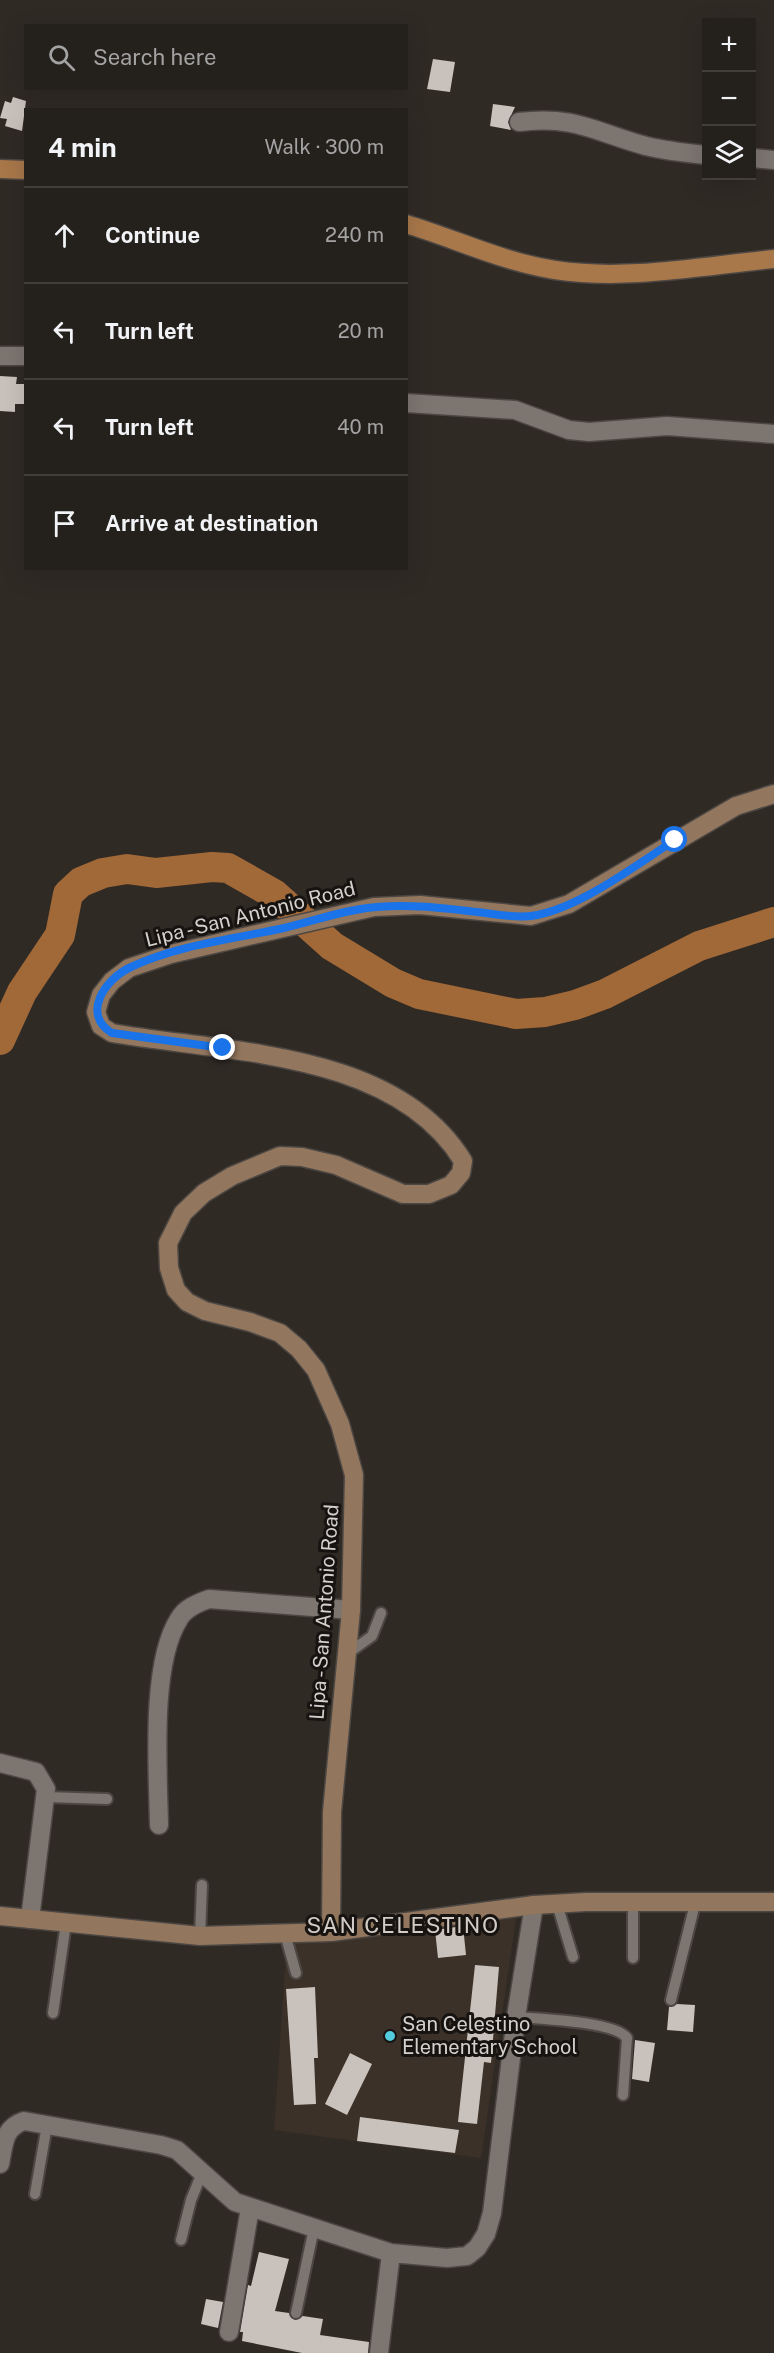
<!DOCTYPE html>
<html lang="en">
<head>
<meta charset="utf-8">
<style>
  body { margin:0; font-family:"Public Sans",sans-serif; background:#2c2825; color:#f1f3f6 }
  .controls { position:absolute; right:18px; top:18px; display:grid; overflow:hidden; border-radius:0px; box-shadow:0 6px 24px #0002 }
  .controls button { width:54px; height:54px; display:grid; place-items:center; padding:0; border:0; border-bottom:2px solid #413e3b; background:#24201c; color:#f1f3f6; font:30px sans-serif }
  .stop { position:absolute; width:18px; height:18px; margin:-14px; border:4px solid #1a73e8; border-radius:50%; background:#fff }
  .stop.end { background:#1a73e8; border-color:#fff; box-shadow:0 2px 6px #0008 }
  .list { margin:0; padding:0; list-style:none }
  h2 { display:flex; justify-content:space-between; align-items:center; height:78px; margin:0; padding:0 24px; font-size:26px }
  h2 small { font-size:20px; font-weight:400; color:#a3a3a3 }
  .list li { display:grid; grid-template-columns:39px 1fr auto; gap:18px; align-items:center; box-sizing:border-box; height:96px; padding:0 24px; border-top:2px solid #413e3b }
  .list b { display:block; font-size:22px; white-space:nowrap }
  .list em { font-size:20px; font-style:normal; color:#a3a3a3 }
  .icon { flex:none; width:33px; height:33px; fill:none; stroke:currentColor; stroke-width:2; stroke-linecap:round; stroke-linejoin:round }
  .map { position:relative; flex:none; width:774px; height:2353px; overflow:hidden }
  .search { position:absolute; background:#24201c; box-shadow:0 6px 24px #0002; left:24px; top:24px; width:384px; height:66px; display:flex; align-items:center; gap:15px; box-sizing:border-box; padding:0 21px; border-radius:0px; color:#a3a3a3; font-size:22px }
  .panel { position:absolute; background:#24201c; box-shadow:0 6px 24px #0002; left:24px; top:108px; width:384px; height:462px; border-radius:0px }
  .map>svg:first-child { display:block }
  .built { fill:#3c3128 }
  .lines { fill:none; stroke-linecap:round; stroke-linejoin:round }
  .stream { stroke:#a16838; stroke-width:5 }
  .river { stroke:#a16838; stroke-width:30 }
  .building { fill:#c9c1bb }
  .lane-casing { stroke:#4d4743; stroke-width:14 }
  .street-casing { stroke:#4d4743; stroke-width:21 }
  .secondary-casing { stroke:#4d4743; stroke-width:21 }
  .primary-casing { stroke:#4d4743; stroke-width:21 }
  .lane { stroke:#7c7570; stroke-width:10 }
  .street { stroke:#7c7570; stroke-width:18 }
  .secondary { stroke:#92765d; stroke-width:18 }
  .primary { stroke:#a8774a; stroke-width:18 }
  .route { stroke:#1a73e8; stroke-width:8 }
  .poi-dot { fill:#54cadd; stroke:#161311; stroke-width:2 }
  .labels { text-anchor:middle; stroke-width:6; stroke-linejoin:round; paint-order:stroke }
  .street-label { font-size:20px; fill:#d4d0cd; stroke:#161311 }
  .poi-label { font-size:20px; fill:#d4d0cd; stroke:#161311; text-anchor:start }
  .quarter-label { font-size:22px; letter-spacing:1.5px; fill:#d3cbc5; stroke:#161311 }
</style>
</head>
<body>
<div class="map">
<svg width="774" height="2353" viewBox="0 0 774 2353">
  <rect width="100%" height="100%" fill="#302a25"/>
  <path class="built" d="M516 1918 481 2158 274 2130 287 1942Z"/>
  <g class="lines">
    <path class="stream" d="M0 1010 12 1019"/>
    <path class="river" d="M0 1040 22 992 60 935 68 894 81 882 103 873 127 869 156 873 212 867 228 868 274 894 332 946 393 983 419 994 516 1014 545 1012 575 1005 605 994 699 946 774 922"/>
  </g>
  <path class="building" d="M433 59 455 62 450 92 427 89Z
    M13 97 26 101 22 131 5 126 7 119 0 118 5 101 11 103Z
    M493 104 515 107 508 122 511 130 490 126Z
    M0 376 17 377 16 384H26V404H15V412L0 411Z
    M463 1926 466 1955 438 1958 435 1930Z
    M475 1965 499 1967 491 2063 484 2062 477 2124 458 2122Z
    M315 1987 318 2058H314L316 2104 294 2105 286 1989Z
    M677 2004 695 2005 693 2032 667 2030 669 2007Z
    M635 2040 655 2043 649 2082 632 2079Z
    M350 2053 372 2064 347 2115 325 2104Z
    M360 2117 459 2130 455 2153 357 2141Z
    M259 2252 289 2259 275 2311 289 2313 295 2320 303 2316 323 2319 320 2335 369 2342 368 2353H302L242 2341 243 2332H240L248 2285 251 2286Z
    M206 2299 223 2302 218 2328 201 2324Z"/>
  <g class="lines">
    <g class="lane-casing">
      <path id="lane" d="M347 1654 372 1636 381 1613
        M46 1797 107 1799
        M633 1901V1958
        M557 1904 573 1957
        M285 1934 296 1973
        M200 1936 202 1885
        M671 2000 696 1900
        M53 2013 66 1923
        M516 2017C538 2019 615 2021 627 2038L623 2095
        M35 2194 47 2125
        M181 2240 191 2200 202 2173
        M296 2313 314 2228"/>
    </g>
    <g class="street-casing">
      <path id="street" d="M519 122C574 115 595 132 646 146 666 151 686 153 706 155
        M752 158 774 160
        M0 356H26
        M406 403 515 410 569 430 589 432 667 426 774 434
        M0 1763 36 1772 46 1789 30 1919
        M159 1825C158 1771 150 1664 179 1619 185 1608 198 1603 209 1599L351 1610
        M0 2164C4 2145 3 2128 24 2121L161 2145 177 2150 235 2202 391 2253 447 2258 467 2256 477 2248 486 2234 492 2213 516 2017 534 1905
        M229 2332 250 2208
        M379 2353 391 2253"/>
    </g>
    <g class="secondary-casing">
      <path id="secondary" d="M0 1916 200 1936 331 1932 534 1905 586 1902H774
        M331 1932 332 1812 351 1610 354 1475 340 1424 316 1370 299 1349 280 1333 250 1322 205 1311 187 1302 176 1290 169 1268 168 1243 183 1213 204 1193 232 1176 280 1156 302 1157 336 1165 403 1194H429L451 1185 461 1173 463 1161C395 1050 225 1053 112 1033L101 1026 96 1012 101 995 112 981 129 968 171 954 374 907 420 905 531 916 569 904 736 806 774 794"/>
    </g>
    <g class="primary-casing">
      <path id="primary" d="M0 169 26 170
        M406 224C456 239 503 262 555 270 627 281 702 266 774 259"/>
    </g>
    <use href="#lane" class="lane"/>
    <use href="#street" class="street"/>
    <use href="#secondary" class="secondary"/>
    <use href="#primary" class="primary"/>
  </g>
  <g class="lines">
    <path class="route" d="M223 1048 112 1033C81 1014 105 979 131 967 177 945 234 939 284 928 314 921 347 909 377 907 411 904 443 908 477 912 494 914 514 918 531 916 577 910 636 865 675 840"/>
  </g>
  <circle class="poi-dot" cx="390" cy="2036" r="6"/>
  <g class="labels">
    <g class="street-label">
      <text transform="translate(250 914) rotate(-14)" y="7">Lipa - San Antonio Road</text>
      <text transform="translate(324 1612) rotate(-86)" y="7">Lipa - San Antonio Road</text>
    </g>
    <g class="poi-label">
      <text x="402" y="2031">San Celestino<tspan x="402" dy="23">Elementary School</tspan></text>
    </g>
    <g class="quarter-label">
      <text x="403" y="1933">SAN CELESTINO</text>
    </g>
  </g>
</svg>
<div class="controls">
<button>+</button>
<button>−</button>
<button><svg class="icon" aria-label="layers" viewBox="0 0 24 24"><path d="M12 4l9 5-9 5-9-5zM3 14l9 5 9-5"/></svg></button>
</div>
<div class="stop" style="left:675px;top:840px"></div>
<div class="stop end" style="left:223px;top:1048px"></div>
<div class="search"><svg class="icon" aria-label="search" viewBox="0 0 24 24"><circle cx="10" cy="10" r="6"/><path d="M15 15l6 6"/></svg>Search here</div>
<section class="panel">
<h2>4 min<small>Walk · 300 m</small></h2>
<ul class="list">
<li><svg class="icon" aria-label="ahead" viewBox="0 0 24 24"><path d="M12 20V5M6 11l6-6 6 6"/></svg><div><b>Continue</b></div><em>240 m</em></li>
<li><svg class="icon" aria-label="left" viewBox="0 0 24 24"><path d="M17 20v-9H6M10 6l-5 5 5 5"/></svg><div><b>Turn left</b></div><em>20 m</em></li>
<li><svg class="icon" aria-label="left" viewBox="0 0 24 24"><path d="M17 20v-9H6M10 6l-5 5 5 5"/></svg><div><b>Turn left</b></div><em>40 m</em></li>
<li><svg class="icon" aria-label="arrive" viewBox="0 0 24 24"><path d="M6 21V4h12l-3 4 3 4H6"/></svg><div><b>Arrive at destination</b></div></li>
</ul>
</section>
</div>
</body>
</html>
